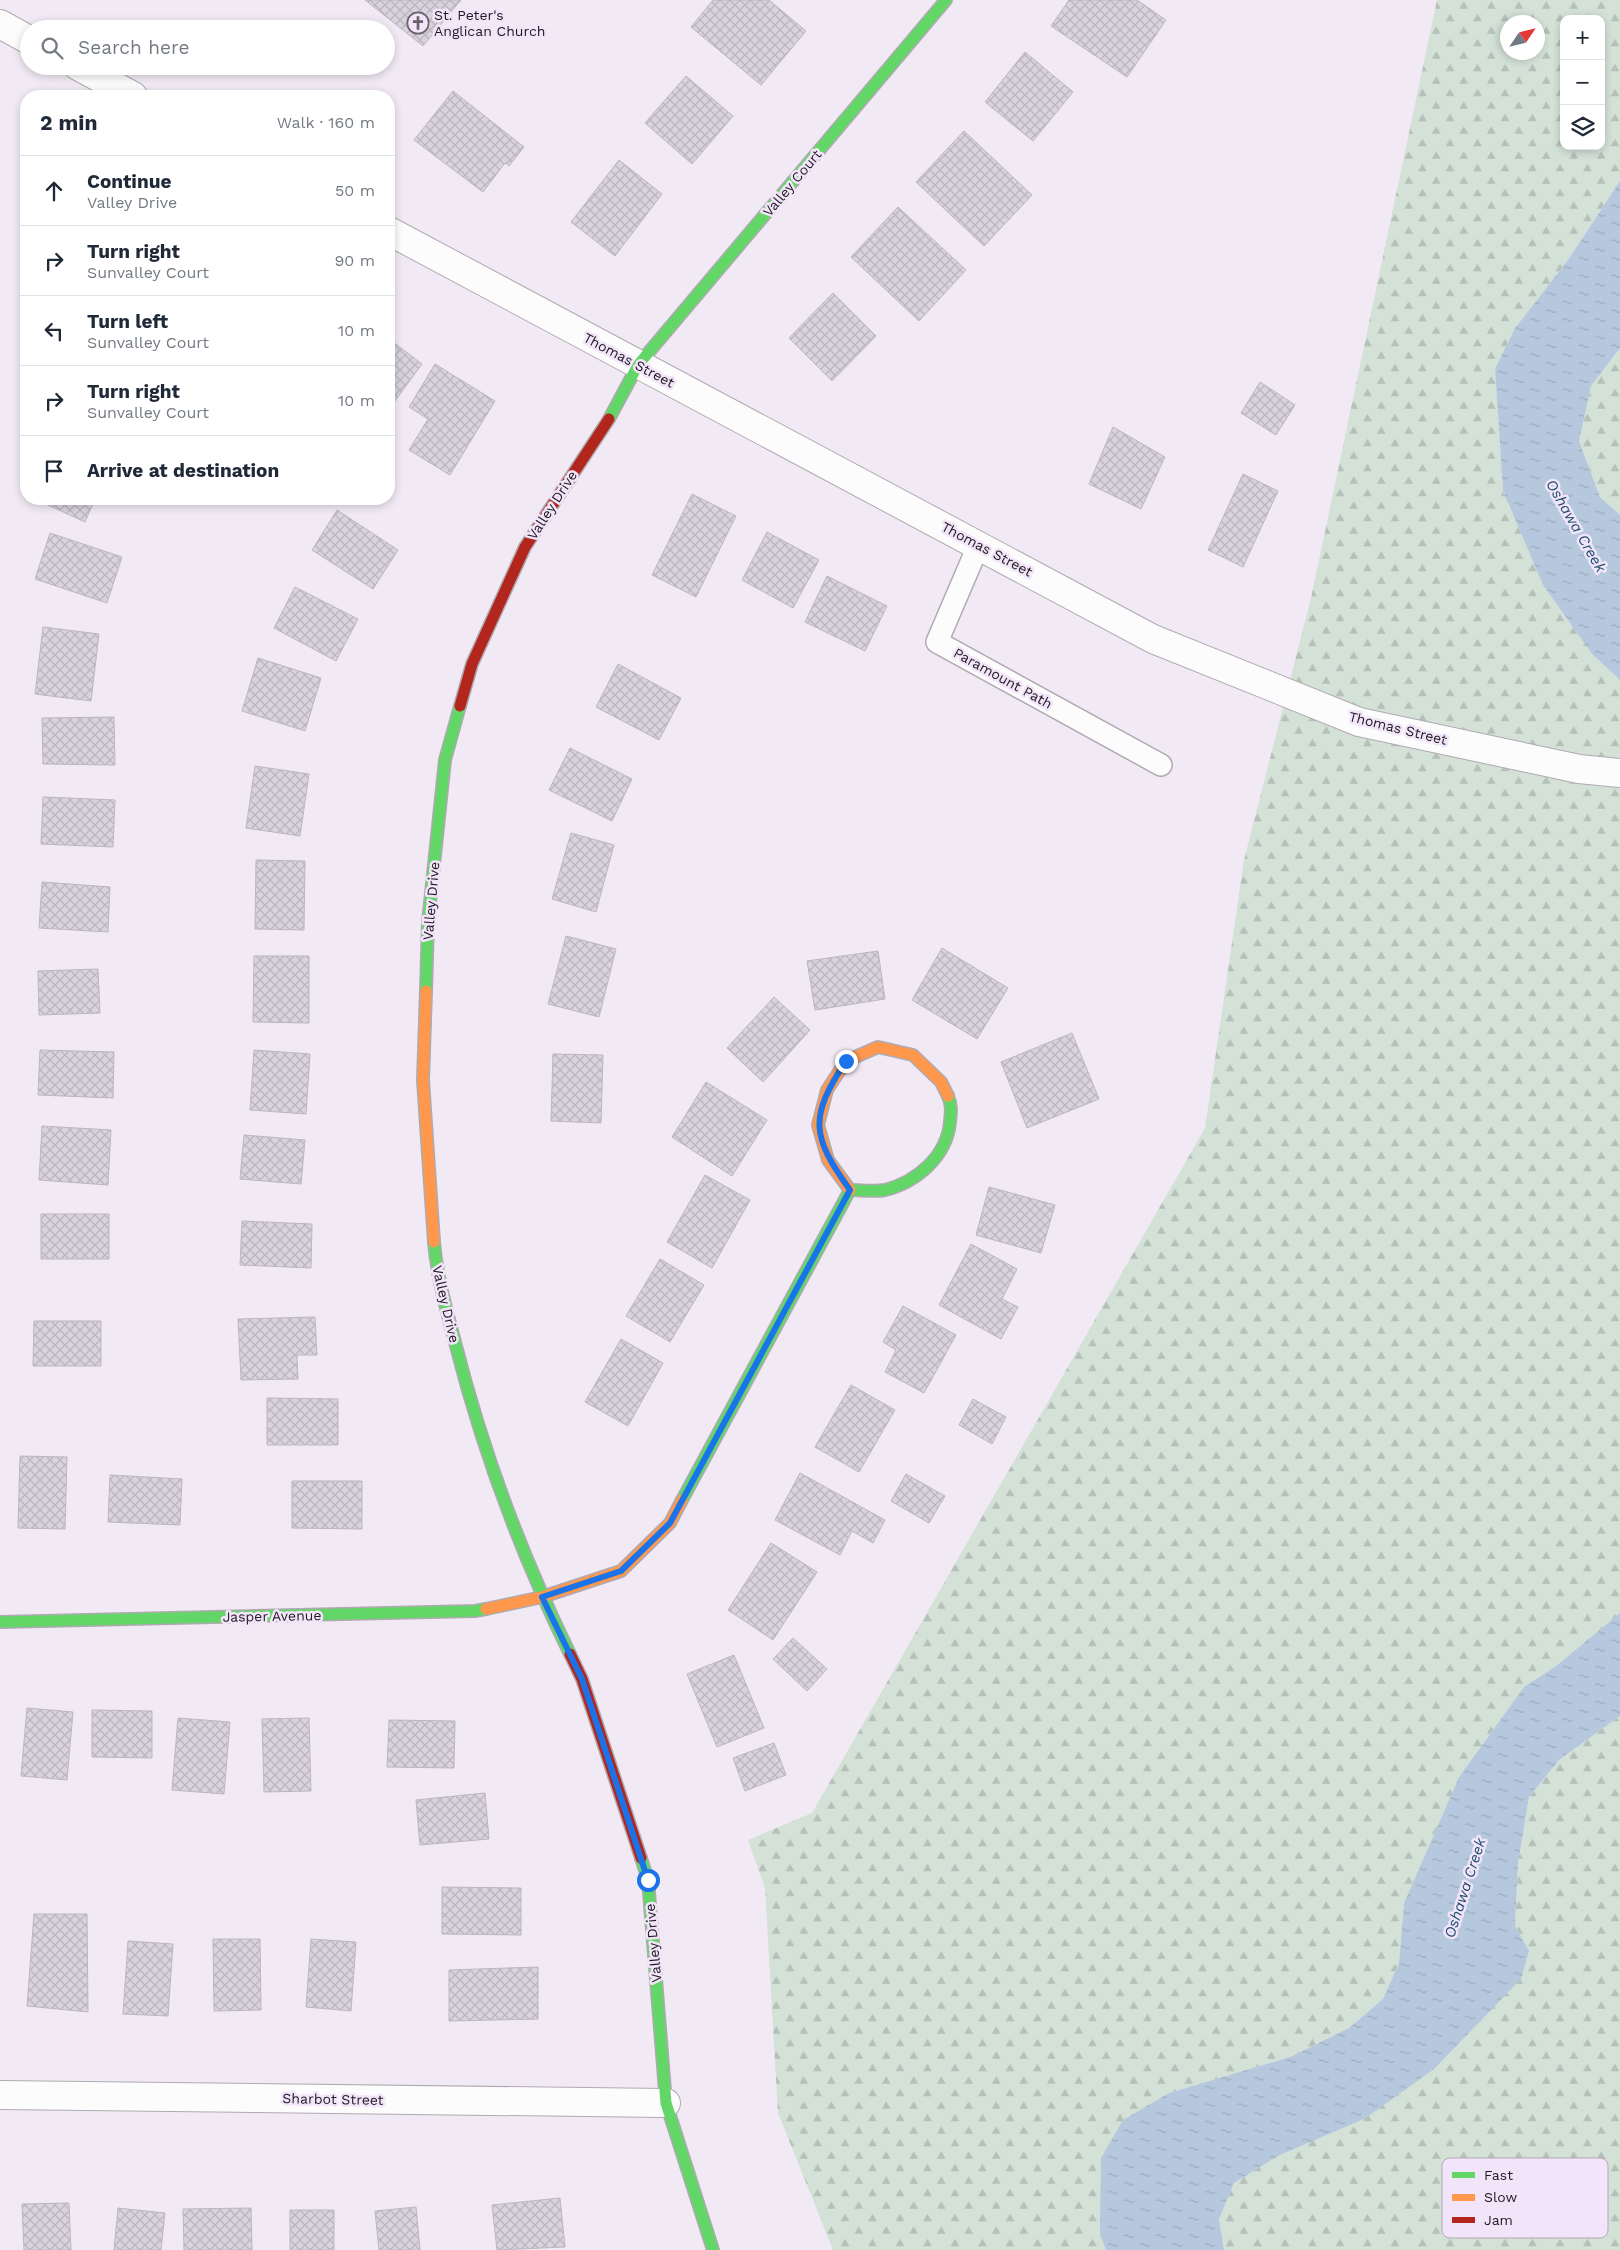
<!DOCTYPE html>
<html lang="en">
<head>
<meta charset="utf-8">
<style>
  body { margin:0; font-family:"Work Sans",sans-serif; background:#f2f2f3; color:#1f2937 }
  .controls { position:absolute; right:15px; top:15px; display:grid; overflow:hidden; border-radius:10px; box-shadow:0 2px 8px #0003 }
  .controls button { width:45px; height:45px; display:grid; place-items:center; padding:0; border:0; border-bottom:1px solid #e0e1e3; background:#fff; color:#1f2937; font:25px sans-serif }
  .compass { position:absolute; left:1500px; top:15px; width:45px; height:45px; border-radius:50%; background:#fff; box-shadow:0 2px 8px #0003; rotate:55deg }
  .stop { position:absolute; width:15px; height:15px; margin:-11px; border:4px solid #1a73e8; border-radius:50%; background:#fff }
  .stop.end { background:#1a73e8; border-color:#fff; box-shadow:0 1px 5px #0008 }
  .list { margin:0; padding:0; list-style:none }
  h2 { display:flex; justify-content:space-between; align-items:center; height:65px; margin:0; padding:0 20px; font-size:21px }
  h2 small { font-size:16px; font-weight:400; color:#747a83 }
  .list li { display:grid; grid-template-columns:32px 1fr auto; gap:15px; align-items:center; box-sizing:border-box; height:70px; padding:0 20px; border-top:1px solid #e0e1e3 }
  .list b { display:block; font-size:19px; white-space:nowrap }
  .list p { margin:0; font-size:16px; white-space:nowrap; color:#747a83 }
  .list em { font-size:16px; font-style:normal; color:#747a83 }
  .icon { flex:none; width:28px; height:28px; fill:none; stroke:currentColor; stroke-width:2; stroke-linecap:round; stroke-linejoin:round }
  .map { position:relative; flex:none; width:1620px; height:2250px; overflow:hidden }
  .search { position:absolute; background:#fff; box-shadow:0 2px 8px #0003; left:20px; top:20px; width:375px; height:55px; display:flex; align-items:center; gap:12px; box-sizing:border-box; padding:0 18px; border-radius:28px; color:#747a83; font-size:19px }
  .panel { position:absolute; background:#fff; box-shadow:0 2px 8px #0003; left:20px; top:90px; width:375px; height:415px; border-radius:20px }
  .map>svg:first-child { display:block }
  .forest { fill:url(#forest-firs); fill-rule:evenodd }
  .water { fill:url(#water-ripples) }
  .building { fill:url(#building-cross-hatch); stroke:#bbb6bf }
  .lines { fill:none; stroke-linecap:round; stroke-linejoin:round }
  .lane-casing { stroke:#afaab1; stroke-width:24 }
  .street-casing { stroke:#afaab1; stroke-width:30 }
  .fast-casing { stroke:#afaab1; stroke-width:14 }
  .slow-casing { stroke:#afaab1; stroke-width:14 }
  .jam-casing { stroke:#afaab1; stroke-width:14 }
  .lane { stroke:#fdfcfd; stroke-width:21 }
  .street { stroke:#fdfcfd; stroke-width:28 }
  .fast { stroke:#63d668; stroke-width:11 }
  .slow { stroke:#ff974d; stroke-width:11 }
  .jam { stroke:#b3261e; stroke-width:11 }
  .route { stroke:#1a73e8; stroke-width:6 }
  .labels { text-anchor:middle; stroke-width:5; stroke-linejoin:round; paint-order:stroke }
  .poi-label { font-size:14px; fill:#1f1921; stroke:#f3e5f9; text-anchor:start }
  .street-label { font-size:14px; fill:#1f1921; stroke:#f3e5f9 }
  .water-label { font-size:15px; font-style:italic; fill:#1d4d71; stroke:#f3e5f9 }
  .key { fill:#f3e5f9; stroke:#b3a8b8; stroke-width:1 }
  .key-label { font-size:14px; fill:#1f1921 }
</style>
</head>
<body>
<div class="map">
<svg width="1620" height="2250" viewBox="0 0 1620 2250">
  <defs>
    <pattern id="forest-firs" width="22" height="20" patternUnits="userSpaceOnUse" patternTransform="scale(1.25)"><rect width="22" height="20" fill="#d3e1d7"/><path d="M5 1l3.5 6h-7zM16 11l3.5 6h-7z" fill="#b5c0b8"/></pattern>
    <pattern id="water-ripples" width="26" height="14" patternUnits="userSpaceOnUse" patternTransform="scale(1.25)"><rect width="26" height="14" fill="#b6c8dd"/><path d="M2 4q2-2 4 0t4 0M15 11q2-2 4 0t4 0" fill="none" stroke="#9cabbd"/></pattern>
    <pattern id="building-cross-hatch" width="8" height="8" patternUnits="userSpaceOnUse" patternTransform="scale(1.25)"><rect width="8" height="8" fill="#d9d3de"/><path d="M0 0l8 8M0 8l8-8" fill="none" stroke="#bab5be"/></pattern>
  </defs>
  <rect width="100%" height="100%" fill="#f1eaf4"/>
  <path class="forest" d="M1437 0H1620V181L1568 260 1515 328 1495 369 1503 491 1543 585 1592 654 1620 680V1613L1556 1666 1524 1687 1459 1777 1404 1903 1399 1963 1383 1999 1349 2028 1290 2057 1169 2093 1100 2235 1106 2250H833L778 2113 765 1888 748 1840 812 1813 1205 1128 1244 860 1311 598ZM1564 19H1601V146H1564ZM1508 22H1538V52H1508Z
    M1620 348V515L1600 497 1579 441 1591 386Z
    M1620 1716V2250H1224L1219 2219 1234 2183 1280 2155 1364 2119 1529 1951 1515 1926 1518 1863 1529 1797 1559 1760Z"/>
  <path class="water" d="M1620 181V348L1591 386 1579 441 1600 497 1620 515V680L1592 654 1543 585 1503 491 1495 369 1515 328 1568 260Z
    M1620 1613V1716L1559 1760 1529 1797 1518 1863 1515 1926 1529 1951 1521 1979 1434 2069 1364 2119 1280 2155 1234 2183 1219 2219 1224 2250H1106L1100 2235 1101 2158 1123 2120 1169 2093 1290 2057 1349 2028 1383 1999 1399 1963 1404 1903 1459 1777 1524 1687 1556 1666Z"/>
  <path class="building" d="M365 0H461L423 46Z
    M713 0H769L806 31 761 85 691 27Z
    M1069 0H1137L1166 20 1127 77 1051 26Z
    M1025 52 1073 92 1033 141 985 102Z
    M686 76 733 116 692 164 645 123Z
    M453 91 524 147 509 166 505 163 483 192 414 140Z
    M964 131 1032 195 984 246 916 182Z
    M619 160 662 194 615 256 571 222Z
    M898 207 966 270 919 321 851 257Z
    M833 293 876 336 832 381 789 338Z
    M389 339 422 364 389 409Z
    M435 364 495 401 450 475 409 450 428 419 409 407Z
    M1260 382 1295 405 1276 435 1241 413Z
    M1113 427 1165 457 1141 509 1089 484Z
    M1243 474 1278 491 1243 567 1208 550Z
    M692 494 736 516 696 597 652 575Z
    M35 499H95L85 522Z
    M337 510 398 550 373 589 312 550Z
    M767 532 819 560 793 608 742 580Z
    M50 533 122 557 107 603 35 579Z
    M827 576 887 606 865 651 805 622Z
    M295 587 358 619 336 661 274 628Z
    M43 627 99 634 91 701 35 694Z
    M258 658 321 678 305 731 242 711Z
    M618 664 681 698 659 740 596 707Z
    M114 717 115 765 43 764 42 718Z
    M570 748 632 779 612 821 549 790Z
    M255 766 309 774 300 836 246 828Z
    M43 797 115 800 113 847 41 844Z
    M571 833 614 845 596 912 552 899Z
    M256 860 305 861 304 930 255 929Z
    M42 882 110 887 108 932 39 928Z
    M566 936 616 949 599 1017 548 1004Z
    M942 948 1008 988 977 1039 912 1000Z
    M878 951 885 999 815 1010 807 961Z
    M254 956H309V1023L253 1022Z
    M98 969 100 1013 39 1015 38 971Z
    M774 997 810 1030 763 1082 727 1048Z
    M1072 1033 1099 1099 1027 1128 1001 1062Z
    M40 1050 114 1052 113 1098 38 1095Z
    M254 1050 310 1054 306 1114 250 1110Z
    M553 1054 603 1055 601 1123 551 1121Z
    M706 1082 767 1120 732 1176 672 1137Z
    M42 1126 111 1130 108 1185 39 1180Z
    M244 1135 305 1140 301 1184 240 1179Z
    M705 1175 750 1200 712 1268 667 1242Z
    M989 1187 1055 1205 1041 1253 976 1235Z
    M41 1214H109V1259H41Z
    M242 1221 312 1224 311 1268 240 1265Z
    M971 1244 1017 1269 1002 1299 1018 1307 1001 1339 939 1305Z
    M660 1259 704 1285 670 1342 626 1316Z
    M903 1306 956 1335 924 1393 885 1372 896 1350 883 1342Z
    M315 1317 317 1355H297L298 1379 241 1380 238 1319Z
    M34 1321H101V1366H33Z
    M621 1339 663 1363 628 1426 585 1402Z
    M851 1385 895 1410 859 1472 815 1447Z
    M267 1398 338 1399V1445H267Z
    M973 1399 1006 1417 992 1444 959 1425Z
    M20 1456 67 1457 65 1529 18 1528Z
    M800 1473 885 1520 873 1543 852 1531 840 1555 775 1520Z
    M906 1474 945 1496 929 1523 891 1501Z
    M110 1475 182 1479 180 1525 108 1522Z
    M292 1481H362V1529L292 1528Z
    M771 1543 817 1572 773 1640 728 1610Z
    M793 1638 827 1669 807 1691 773 1659Z
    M734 1655 764 1728 717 1747 687 1674Z
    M27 1708 73 1712 67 1780 21 1776Z
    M92 1710 152 1711V1758L92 1757Z
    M178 1718 230 1722 224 1794 172 1790Z
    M309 1718 311 1791 264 1792 262 1719Z
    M389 1720 455 1721 454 1768 387 1767Z
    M774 1743 786 1775 745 1791 733 1758Z
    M485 1793 489 1839 420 1845 416 1800Z
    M442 1887 521 1888V1935L442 1934Z
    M34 1914H87L88 2012 27 2006Z
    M213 1939H260L261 2010 214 2011Z
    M311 1939 356 1942 351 2011 306 2007Z
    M128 1941 173 1944 168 2016 123 2014Z
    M538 1967V2019L449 2021V1970Z
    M560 2198 565 2247 497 2250 492 2205Z
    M69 2203 71 2250H24L22 2204Z
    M416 2207 420 2250H379L375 2211Z
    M118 2208 165 2213 161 2250H114Z
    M251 2208 252 2250H184L183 2209Z
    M290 2210H334V2250H290Z"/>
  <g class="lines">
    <g class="lane-casing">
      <path id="lane" d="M979 544 937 642 1161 765"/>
    </g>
    <g class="street-casing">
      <path id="street" d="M0 24 29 40
        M78 66 133 96
        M389 231 1153 639 1359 722 1579 769 1620 773
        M0 2095 666 2103"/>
    </g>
    <g class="fast-casing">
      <path id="fast" d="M609 419 638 365 946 0
        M426 991 428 922 445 760 460 706
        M434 1242C437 1278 447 1311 456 1346 483 1452 522 1556 570 1654
        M682 1500 850 1190C861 1190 874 1192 885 1190 917 1182 947 1156 950 1122 951 1112 952 1106 948 1096
        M0 1622 475 1611 486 1609
        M641 1858 648 1880 666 2103 713 2250"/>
    </g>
    <g class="slow-casing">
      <path id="slow" d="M426 991 423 1080 434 1242
        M850 1190 828 1160 818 1125 827 1090 846 1061 878 1047 913 1055 941 1082 948 1096
        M486 1609 542 1597 621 1571 670 1523 682 1500"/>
    </g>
    <g class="jam-casing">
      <path id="jam" d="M460 706 472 664 525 547 609 419
        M570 1654 582 1679 641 1858"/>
    </g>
    <use href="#lane" class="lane"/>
    <use href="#street" class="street"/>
    <use href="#fast" class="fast"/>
    <use href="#slow" class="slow"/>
    <use href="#jam" class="jam"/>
  </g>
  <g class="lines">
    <path class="route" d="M648 1880 582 1679 542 1597 621 1571 670 1523 850 1190C811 1136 809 1117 846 1061"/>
  </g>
  <defs>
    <g id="church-ring" transform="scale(1.125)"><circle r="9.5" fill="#f3e5f9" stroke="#68626b" stroke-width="1.5"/><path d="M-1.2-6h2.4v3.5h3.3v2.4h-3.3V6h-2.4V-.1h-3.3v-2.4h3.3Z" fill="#68626b"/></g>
  </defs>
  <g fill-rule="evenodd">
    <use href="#church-ring" x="418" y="23"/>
  </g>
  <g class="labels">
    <g class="poi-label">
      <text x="434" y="20">St. Peter's<tspan x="434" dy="16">Anglican Church</tspan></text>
    </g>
    <g class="street-label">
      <text transform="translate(792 183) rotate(-50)" y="5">Valley Court</text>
      <text transform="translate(629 360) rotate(28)" y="5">Thomas Street</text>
      <text transform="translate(552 505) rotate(-57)" y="5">Valley Drive</text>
      <text transform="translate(987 549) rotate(28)" y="5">Thomas Street</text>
      <text transform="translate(1003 678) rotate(29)" y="5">Paramount Path</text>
      <text transform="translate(1398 728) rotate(14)" y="5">Thomas Street</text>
      <text transform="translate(431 901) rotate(-85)" y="5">Valley Drive</text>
      <text transform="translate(446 1304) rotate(77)" y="5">Valley Drive</text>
      <text transform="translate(272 1616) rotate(-1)" y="5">Jasper Avenue</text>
      <text transform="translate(653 1943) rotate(-95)" y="5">Valley Drive</text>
      <text transform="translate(333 2099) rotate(1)" y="5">Sharbot Street</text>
    </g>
    <g class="water-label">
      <text transform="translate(1576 526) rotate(60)" y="5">Oshawa Creek</text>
      <text transform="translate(1465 1888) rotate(-72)" y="5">Oshawa Creek</text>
    </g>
  </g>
  <rect x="1442" y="2158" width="166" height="80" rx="8" class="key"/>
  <rect x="1452" y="2172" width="23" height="6" fill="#63d668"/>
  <rect x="1452" y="2194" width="23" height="7" fill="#ff974d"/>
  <rect x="1452" y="2217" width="23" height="6" fill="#b3261e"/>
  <g class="key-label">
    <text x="1484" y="2180">Fast</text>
    <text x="1484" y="2202">Slow</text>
    <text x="1484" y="2225">Jam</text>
  </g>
</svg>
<div class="controls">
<button>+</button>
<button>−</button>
<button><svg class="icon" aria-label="layers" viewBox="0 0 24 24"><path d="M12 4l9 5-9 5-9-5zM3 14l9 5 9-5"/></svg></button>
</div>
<svg class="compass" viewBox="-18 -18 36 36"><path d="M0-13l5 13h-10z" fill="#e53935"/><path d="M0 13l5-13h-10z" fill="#747a83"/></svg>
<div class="stop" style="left:648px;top:1880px"></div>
<div class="stop end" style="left:846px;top:1061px"></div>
<div class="search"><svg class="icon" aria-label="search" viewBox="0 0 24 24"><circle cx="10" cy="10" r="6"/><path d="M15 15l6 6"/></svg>Search here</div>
<section class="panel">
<h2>2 min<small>Walk · 160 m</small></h2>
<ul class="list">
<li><svg class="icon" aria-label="ahead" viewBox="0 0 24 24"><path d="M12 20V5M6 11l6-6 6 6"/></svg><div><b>Continue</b><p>Valley Drive</p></div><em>50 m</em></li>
<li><svg class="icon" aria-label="right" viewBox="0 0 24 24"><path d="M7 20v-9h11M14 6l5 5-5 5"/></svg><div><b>Turn right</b><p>Sunvalley Court</p></div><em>90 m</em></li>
<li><svg class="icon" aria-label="left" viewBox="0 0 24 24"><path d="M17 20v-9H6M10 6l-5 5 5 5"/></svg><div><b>Turn left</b><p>Sunvalley Court</p></div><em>10 m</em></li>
<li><svg class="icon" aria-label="right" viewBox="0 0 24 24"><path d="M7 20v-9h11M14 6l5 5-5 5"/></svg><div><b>Turn right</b><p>Sunvalley Court</p></div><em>10 m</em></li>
<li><svg class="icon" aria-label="arrive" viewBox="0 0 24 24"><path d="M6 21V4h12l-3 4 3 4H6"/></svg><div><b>Arrive at destination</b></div></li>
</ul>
</section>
</div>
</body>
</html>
